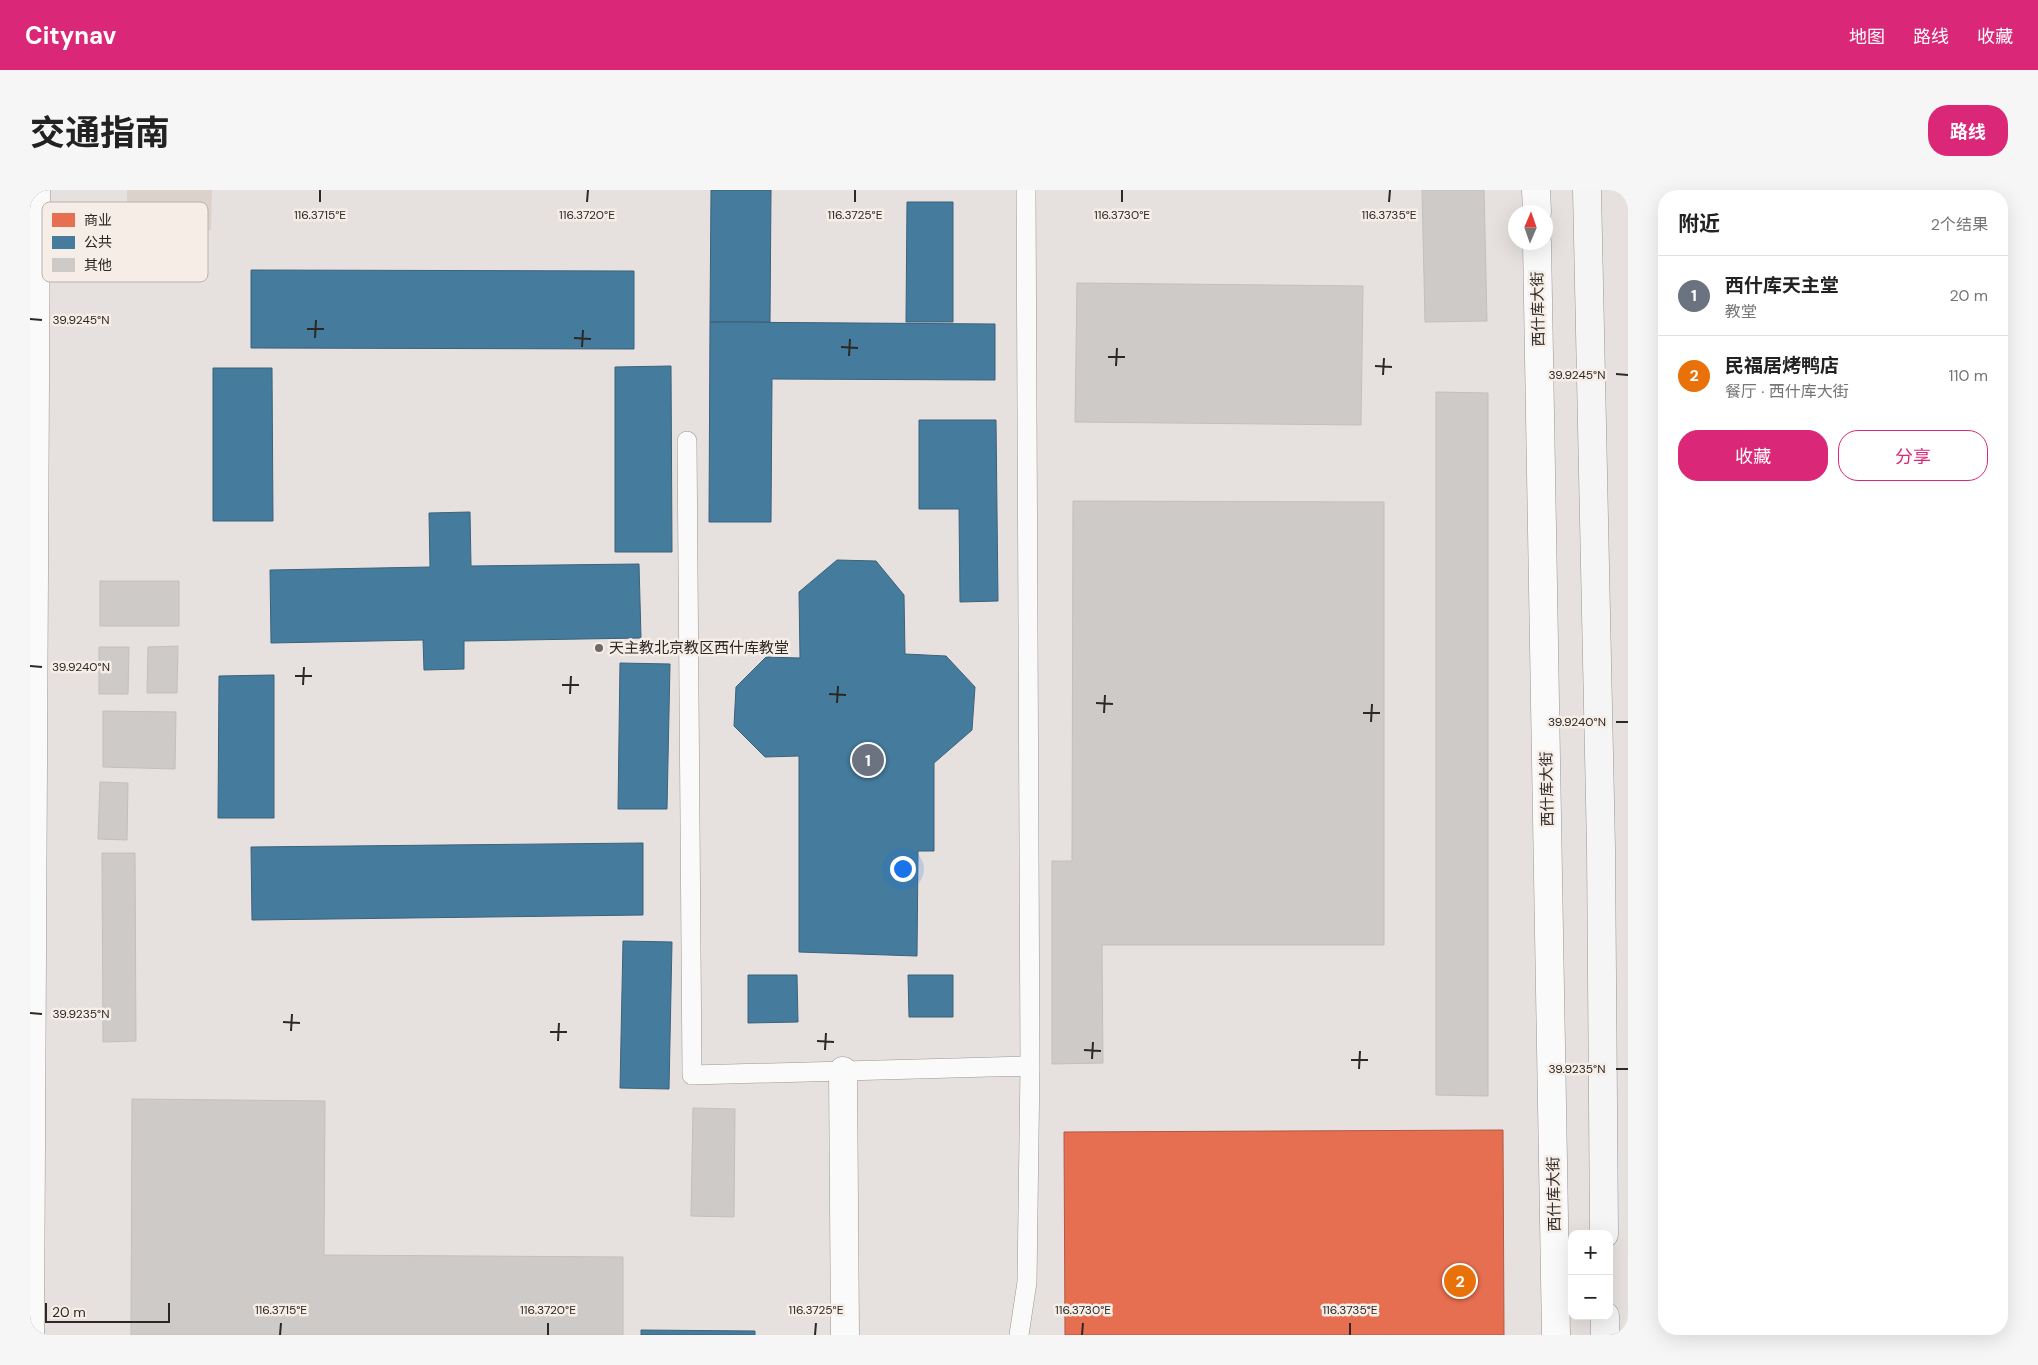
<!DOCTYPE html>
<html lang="zh">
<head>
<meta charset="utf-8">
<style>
  body { margin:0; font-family:"DM Sans","Noto Sans SC",sans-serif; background:#f6f6f6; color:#222 }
  .controls { position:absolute; right:15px; bottom:15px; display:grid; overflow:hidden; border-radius:10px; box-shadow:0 5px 20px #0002 }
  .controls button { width:45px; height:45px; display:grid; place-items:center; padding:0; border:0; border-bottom:1px solid #e0e0e0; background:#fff; color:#222; font:25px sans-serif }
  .compass { position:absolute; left:1478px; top:15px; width:45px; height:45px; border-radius:50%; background:#fff; box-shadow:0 5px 20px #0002; rotate:2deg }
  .scale { position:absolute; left:15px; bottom:12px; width:125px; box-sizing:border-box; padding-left:5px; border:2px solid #2b2825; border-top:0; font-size:14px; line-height:18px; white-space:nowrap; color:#2b2825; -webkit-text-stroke:4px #f6ede7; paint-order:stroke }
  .you { position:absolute; left:872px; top:678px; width:18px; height:18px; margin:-12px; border:4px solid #fff; border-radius:50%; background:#1a73e8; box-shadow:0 0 0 8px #1a73e833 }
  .badge { display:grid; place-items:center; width:32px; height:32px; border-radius:50%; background:#db2777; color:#fff; font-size:16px; font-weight:700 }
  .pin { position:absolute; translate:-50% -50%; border:2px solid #fff; box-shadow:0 1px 5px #0006 }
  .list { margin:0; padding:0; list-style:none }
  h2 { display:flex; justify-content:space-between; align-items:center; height:65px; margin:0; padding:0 20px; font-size:21px }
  h2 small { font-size:16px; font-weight:400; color:#767676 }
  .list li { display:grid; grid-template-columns:32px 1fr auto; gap:15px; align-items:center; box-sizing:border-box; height:80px; padding:0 20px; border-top:1px solid #e0e0e0 }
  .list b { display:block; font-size:19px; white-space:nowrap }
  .list p { margin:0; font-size:16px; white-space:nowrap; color:#767676 }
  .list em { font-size:16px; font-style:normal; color:#767676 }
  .actions { display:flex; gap:10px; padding:15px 20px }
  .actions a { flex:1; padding:11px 0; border:1px solid #db2777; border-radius:20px; text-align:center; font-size:18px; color:#db2777 }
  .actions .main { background:#db2777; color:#fff }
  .map { position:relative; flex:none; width:1598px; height:1145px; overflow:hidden; border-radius:20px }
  header { display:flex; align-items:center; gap:30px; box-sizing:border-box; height:70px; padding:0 25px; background:#db2777; color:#fff }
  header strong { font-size:24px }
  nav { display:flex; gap:28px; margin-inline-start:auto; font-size:18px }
  .intro { display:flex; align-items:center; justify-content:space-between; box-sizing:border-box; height:120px; padding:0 30px }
  h1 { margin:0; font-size:35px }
  .button { padding:12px 22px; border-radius:20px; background:#db2777; color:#fff; font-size:18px; font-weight:700 }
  main { display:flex; gap:30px; padding:0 30px }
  aside { flex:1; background:#fff; border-radius:20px; box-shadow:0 5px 20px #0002 }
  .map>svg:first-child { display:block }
  .built { fill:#ddd2cb }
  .shops { fill:#e76f51; stroke:#af5a44 }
  .public { fill:#457b9d; stroke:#3d6279 }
  .building { fill:#cdcac7; stroke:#c3bfbc }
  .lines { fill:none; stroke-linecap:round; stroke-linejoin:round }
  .service-casing { stroke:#9a9694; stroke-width:20 }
  .minor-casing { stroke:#9a9694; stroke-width:29 }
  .tertiary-casing { stroke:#9a9694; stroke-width:29 }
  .secondary-casing { stroke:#9a9694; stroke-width:29 }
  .service { stroke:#fbfafa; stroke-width:19 }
  .minor { stroke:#fbfafa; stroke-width:28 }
  .tertiary { stroke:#fbfafa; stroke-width:28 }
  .secondary { stroke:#f5f5f6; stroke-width:28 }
  .ticks { fill:none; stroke:#2b2825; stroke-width:2 }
  .poi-dot { fill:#6c6966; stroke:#f6ede7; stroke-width:2 }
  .labels { text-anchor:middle; stroke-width:5; stroke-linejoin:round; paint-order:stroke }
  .street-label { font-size:15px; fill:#2b2825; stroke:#f6ede7 }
  .poi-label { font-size:15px; fill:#2b2825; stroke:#f6ede7; text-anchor:start }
  .key { fill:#f6ede7; stroke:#b9b2ad; stroke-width:1 }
  .key-label { font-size:14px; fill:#2b2825 }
  .ticks-label { font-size:12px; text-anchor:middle; fill:#2b2825; stroke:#f6ede7; stroke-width:5; stroke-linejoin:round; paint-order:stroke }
</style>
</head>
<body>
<header>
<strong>Citynav</strong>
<nav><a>地图</a><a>路线</a><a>收藏</a></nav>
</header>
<div class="intro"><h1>交通指南</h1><a class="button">路线</a></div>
<main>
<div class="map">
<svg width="1598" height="1145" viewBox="0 0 1598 1145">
  <rect width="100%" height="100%" fill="#e6e1de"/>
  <path class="built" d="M97 0H182L181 40 97 39Z"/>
  <path class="shops" d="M1473 940 1474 1145H1035L1034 942Z"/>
  <path class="public" d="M681 0H741L740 132H680Z
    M877 12H923V132H876Z
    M221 80 604 81V159L221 158Z
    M680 132 965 134V190L742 189 741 332H679Z
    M641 176 642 362H585V177Z
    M183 178H242L243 331H183Z
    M889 230H966L968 411 930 412 929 319H889Z
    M440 322 441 376 609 374 611 448 434 451V479L394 480 393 450 241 453 240 380 400 377 399 323Z
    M807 370 846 371 874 405 875 464 916 466 945 497 942 540 904 573V661H888L887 766 769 762V566L735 567 704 536 706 497 736 467 770 468 769 402Z
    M590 473 640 474 637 619H588Z
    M244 485V628H188L189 486Z
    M613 653V725L222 730 221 657Z
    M593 751 642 752 639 899 590 898Z
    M718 785H767L768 832 718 833Z
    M878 785H923V827H879Z
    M611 1140 725 1141V1145H611Z"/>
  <path class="building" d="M1392 0H1454L1457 131 1395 132Z
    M1047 93 1333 96 1331 235 1045 232Z
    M1406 202 1458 203V906L1406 905Z
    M1043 311 1354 312V755H1072L1073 873 1022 874V671H1042Z
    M70 391H149V436H70Z
    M148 456 147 503H117L118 457Z
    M69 457H99L98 504H69Z
    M73 521 146 522 145 579 73 577Z
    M70 592 98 593 97 650 68 649Z
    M72 663H105L106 851 73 852Z
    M102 909 295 911 294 1065 593 1067V1145H101Z
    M663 918 705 919 704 1027 661 1026Z"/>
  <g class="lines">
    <g class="service-casing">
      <path id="service" d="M657 251 662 885 1000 876
        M989 1145 997 1092 1000 876 996 0"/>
    </g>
    <g class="minor-casing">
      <path id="minor" d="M813 881 815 1145"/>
    </g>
    <g class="tertiary-casing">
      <path id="tertiary" d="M1506 0 1507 22
        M1507 52 1526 1145
        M0 1145 6 0"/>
    </g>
    <g class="secondary-casing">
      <path id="secondary" d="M1557 0 1571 658 1574 1044
        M1575 1126V1145"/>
    </g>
    <use href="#service" class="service"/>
    <use href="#minor" class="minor"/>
    <use href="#tertiary" class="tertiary"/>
    <use href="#secondary" class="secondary"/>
  </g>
  <path class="ticks" d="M290 12V0M557 12 558 0M825 12V0M1092 12V0M1359 12 1360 0M0 129 12 130M277 139H294M285 148 286 130M544 148 561 149M552 157 553 140M811 157 828 158M819 166 820 149M1078 167H1095M1086 176 1087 158M1345 176 1362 177M1586 184 1598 185M1353 185 1354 168M0 476 12 477M265 486H282M273 495 274 477M532 495H549M540 504 541 486M799 504 816 505M807 513 808 496M1066 513 1083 514M1074 523 1075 505M1333 523H1350M1341 532 1342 514M1586 532H1598M0 823 12 824M253 832 270 833M261 841 262 824M520 842H537M528 851 529 833M787 851 804 852M795 860 796 843M1054 860 1071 861M1062 869 1063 852M1321 870H1338M1329 879 1330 861M1586 879H1598M250 1145 251 1133M518 1145V1133M785 1145 786 1133M1052 1145 1053 1133M1320 1145V1133"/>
  <circle class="poi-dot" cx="569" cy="458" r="5"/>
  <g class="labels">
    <g class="street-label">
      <text transform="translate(1508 119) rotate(-91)" y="5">西什库大街</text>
      <text transform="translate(1517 599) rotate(-91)" y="5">西什库大街</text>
      <text transform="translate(1524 1004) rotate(-91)" y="5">西什库大街</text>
    </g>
    <g class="poi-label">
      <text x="579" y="463">天主教北京教区西什库教堂</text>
    </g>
  </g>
  <rect x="12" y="12" width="166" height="80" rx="8" class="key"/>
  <rect x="22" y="23" width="23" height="14" fill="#e76f51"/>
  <rect x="22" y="46" width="23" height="13" fill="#457b9d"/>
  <rect x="22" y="68" width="23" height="14" fill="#cdcac7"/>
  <g class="key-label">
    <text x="54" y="35">商业</text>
    <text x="54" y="57">公共</text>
    <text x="54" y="80">其他</text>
  </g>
  <g class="ticks-label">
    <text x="290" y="29">116.3715°E</text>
    <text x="557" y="29">116.3720°E</text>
    <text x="825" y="29">116.3725°E</text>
    <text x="1092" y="29">116.3730°E</text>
    <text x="1359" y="29">116.3735°E</text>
    <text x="51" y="134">39.9245°N</text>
    <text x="1547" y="189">39.9245°N</text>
    <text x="51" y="481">39.9240°N</text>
    <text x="1547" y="536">39.9240°N</text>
    <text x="51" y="828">39.9235°N</text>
    <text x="1547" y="883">39.9235°N</text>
    <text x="251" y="1124">116.3715°E</text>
    <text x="518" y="1124">116.3720°E</text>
    <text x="786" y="1124">116.3725°E</text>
    <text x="1053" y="1124">116.3730°E</text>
    <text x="1320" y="1124">116.3735°E</text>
  </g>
</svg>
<div class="controls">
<button>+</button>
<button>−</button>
</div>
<svg class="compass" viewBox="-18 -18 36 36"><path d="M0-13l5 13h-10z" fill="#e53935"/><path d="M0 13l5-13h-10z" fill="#767676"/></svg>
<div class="scale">20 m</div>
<div class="you"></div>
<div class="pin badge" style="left:838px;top:570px;background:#6b7280">1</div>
<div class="pin badge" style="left:1430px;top:1091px;background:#e8710a">2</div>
</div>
<aside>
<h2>附近<small>2个结果</small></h2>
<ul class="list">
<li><span class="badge" style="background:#6b7280">1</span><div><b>西什库天主堂</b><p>教堂</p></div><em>20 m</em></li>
<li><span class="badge" style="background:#e8710a">2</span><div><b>民福居烤鸭店</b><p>餐厅 · 西什库大街</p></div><em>110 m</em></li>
</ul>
<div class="actions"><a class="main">收藏</a><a>分享</a></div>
</aside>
</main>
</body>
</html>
